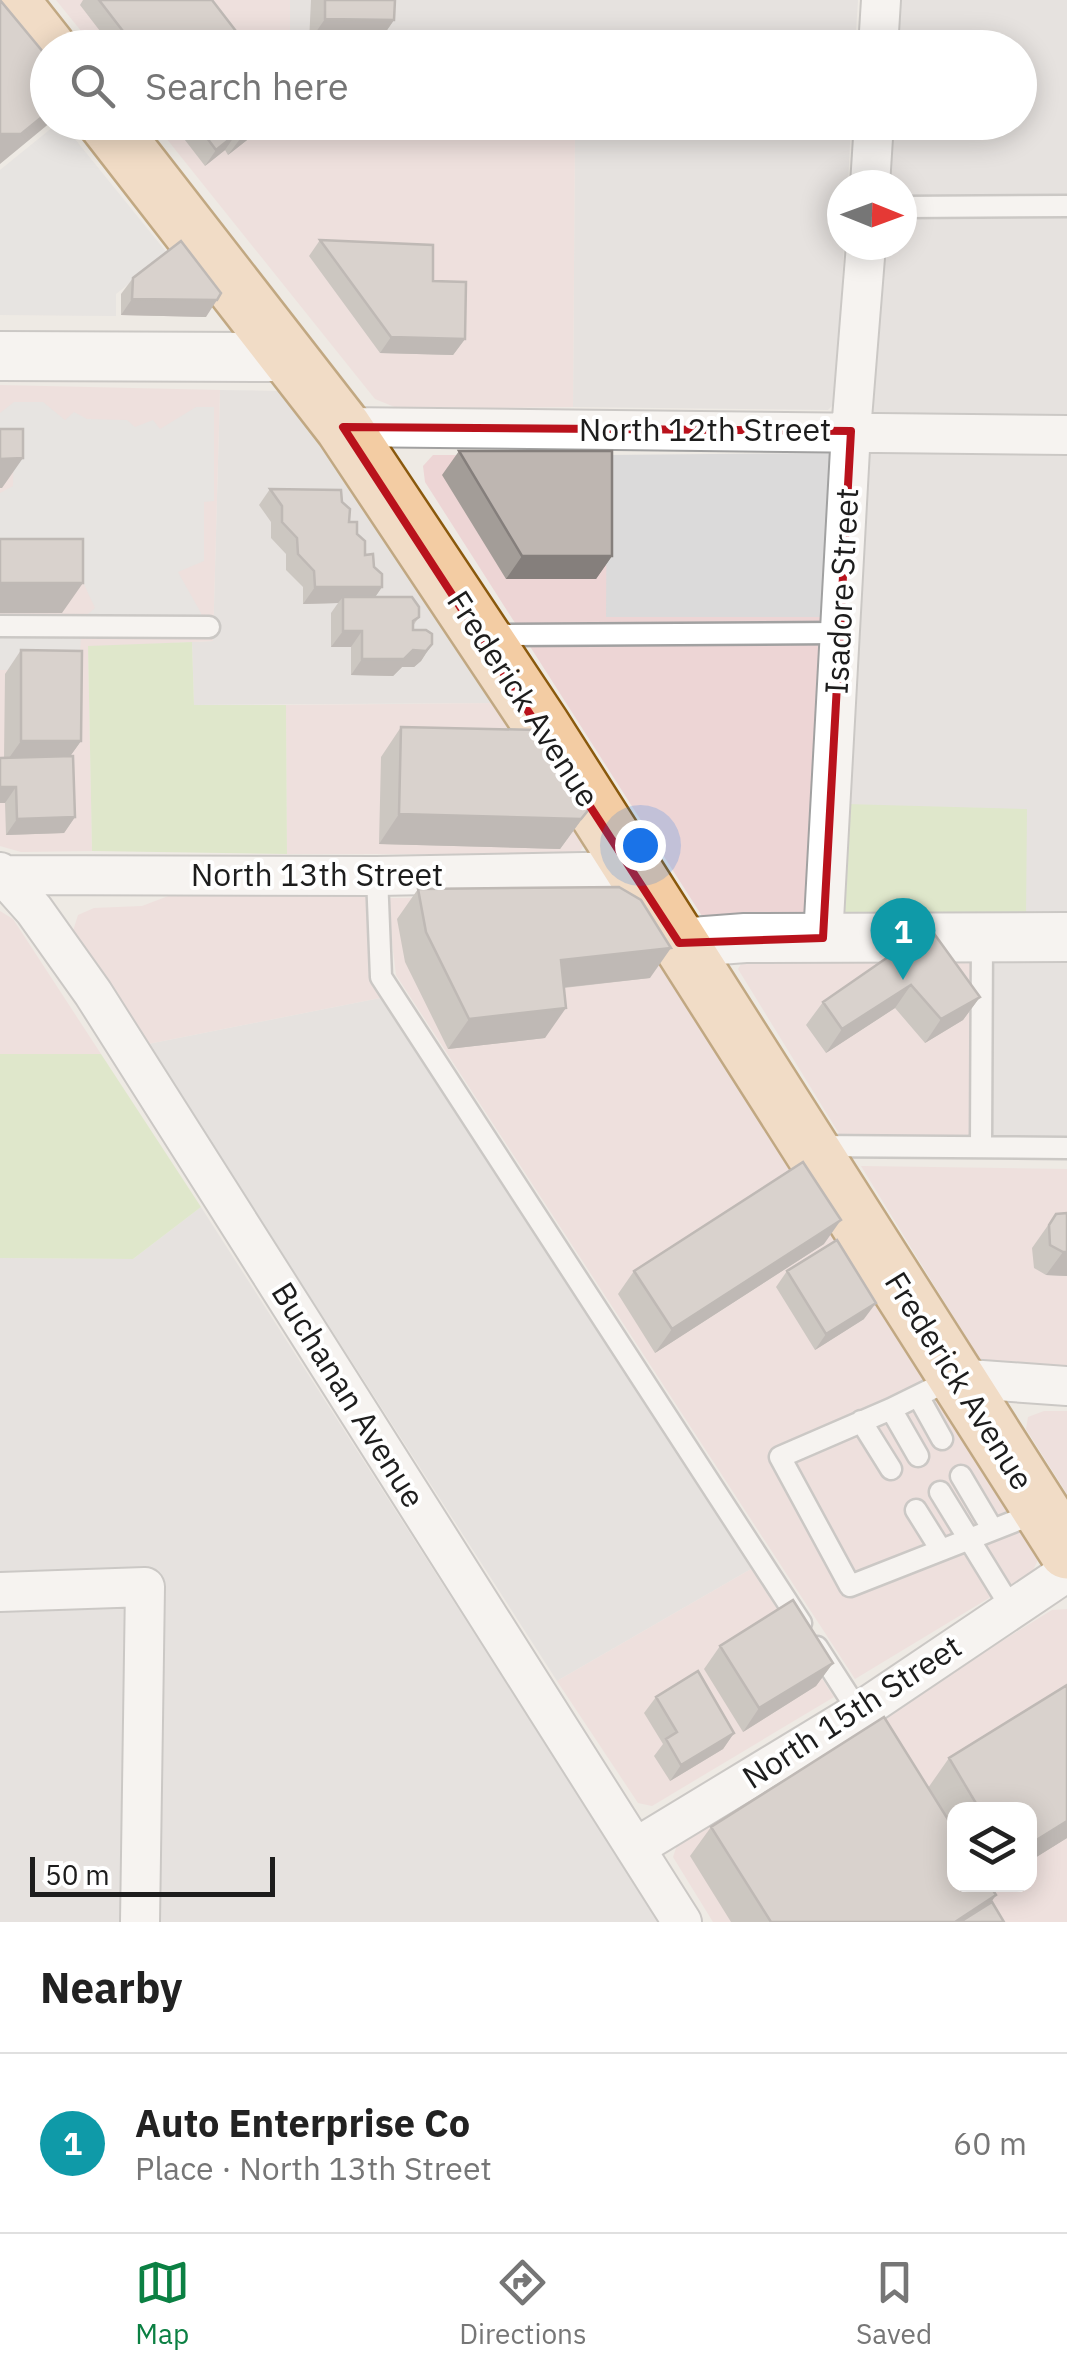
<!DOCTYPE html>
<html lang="en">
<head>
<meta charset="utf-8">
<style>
  body { margin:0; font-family:"IBM Plex Sans",sans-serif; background:#f6f6f6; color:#222 }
  .controls { position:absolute; right:30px; bottom:30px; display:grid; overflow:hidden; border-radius:20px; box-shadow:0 5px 25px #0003 }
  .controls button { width:90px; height:90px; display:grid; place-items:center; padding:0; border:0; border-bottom:2px solid #e0e0e0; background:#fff; color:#222; font:50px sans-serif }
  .compass { position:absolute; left:827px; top:170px; width:90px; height:90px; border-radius:50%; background:#fff; box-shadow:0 5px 25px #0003; rotate:91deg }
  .scale { position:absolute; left:30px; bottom:25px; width:245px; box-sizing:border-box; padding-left:10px; border:5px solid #1d1d1d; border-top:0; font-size:28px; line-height:35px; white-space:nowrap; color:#1d1d1d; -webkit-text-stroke:8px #fff; paint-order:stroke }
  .you { position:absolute; left:640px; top:845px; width:35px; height:35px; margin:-25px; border:8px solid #fff; border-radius:50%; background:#1a73e8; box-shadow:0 0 0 15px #1a73e833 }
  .badge { display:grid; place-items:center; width:65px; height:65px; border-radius:50%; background:#0b8043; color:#fff; font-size:32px; font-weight:700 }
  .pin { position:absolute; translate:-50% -82px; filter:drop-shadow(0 2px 5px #0008) }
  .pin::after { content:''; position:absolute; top:52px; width:35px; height:30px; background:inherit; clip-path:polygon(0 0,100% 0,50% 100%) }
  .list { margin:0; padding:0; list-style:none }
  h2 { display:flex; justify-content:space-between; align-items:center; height:130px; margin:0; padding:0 40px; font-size:42px }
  h2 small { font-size:32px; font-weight:400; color:#767676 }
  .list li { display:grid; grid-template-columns:65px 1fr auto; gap:30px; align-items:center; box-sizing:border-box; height:180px; padding:0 40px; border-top:2px solid #e0e0e0 }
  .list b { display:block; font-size:38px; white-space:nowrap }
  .list p { margin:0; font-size:32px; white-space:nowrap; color:#767676 }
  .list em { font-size:32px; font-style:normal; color:#767676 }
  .icon { flex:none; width:55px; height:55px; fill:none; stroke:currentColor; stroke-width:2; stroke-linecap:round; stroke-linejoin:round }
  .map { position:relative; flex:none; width:1067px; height:1922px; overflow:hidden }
  .search { position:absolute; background:#fff; box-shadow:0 5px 25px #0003; left:30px; right:30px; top:30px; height:110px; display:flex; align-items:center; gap:25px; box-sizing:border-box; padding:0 35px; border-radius:55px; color:#767676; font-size:38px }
  .sheet { height:310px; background:#fff }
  nav { display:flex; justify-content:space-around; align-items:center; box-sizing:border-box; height:140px; border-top:2px solid #e0e0e0; background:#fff; font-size:28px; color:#767676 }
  nav a { display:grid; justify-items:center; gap:5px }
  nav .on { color:#0b8043 }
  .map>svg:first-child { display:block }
  .residential { fill:#dbdada }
  .commercial { fill:#edd5d5; fill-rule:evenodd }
  .grass { fill:#cce4ae }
  .parking { fill:#ddd }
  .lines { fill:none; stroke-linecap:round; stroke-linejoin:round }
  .service-casing { stroke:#a1a1a1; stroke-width:25 }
  .minor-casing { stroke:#a1a1a1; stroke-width:42 }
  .tertiary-casing { stroke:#a1a1a1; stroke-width:52 }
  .primary-casing { stroke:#8a590d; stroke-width:60 }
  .service { stroke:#fff; stroke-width:20 }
  .minor { stroke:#fff; stroke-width:38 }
  .tertiary { stroke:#fff; stroke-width:48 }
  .primary { stroke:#f3cca3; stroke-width:55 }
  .wall { fill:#a39d98 }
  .shaded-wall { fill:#857f7c }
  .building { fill:#beb6b1; stroke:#857f7c; stroke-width:2.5 }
  .marked { fill:none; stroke:#b9121c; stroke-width:8; stroke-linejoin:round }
  .labels { text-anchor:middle; stroke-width:8; stroke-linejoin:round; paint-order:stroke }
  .street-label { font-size:32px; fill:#1d1d1d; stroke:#fff }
</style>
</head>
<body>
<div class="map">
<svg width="1067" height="1922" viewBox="0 0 1067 1922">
  <rect width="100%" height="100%" fill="#eeeae4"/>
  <path class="residential" d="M290 0H858L855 47 290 48Z
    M894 0H1067V920H1026L846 804 879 245H902V185H883L887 123 1020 122V48L891 47Z
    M575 123H851L848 185H842L844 245 836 402 828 410 573 407Z
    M220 390 278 391 293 398 502 703 194 705 192 642 213 641Z
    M829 453 838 460 828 617H605L607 455Z
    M992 950H1067V1141L993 1138Z
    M380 998 751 1569 557 1681 148 1044Z
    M201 1207 659 1922H0V1258L133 1259Z"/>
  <path class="commercial" d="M56 0H290V47H94Z
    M154 123H575L573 407 419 409 397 408 375 399Z
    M0 385 220 390 213 641 88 647 92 851 21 852 0 846Z
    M433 455H607L606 617H828L812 920H721L702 916 425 482 423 466Z
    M502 703 585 842 579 854H287L286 705Z
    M179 892 367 896 371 978 380 998 148 1044 73 931 78 915 94 908 142 906Z
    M593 896 637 912 1039 1558 1032 1572 855 1679 396 975 387 898Z
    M0 911 13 919 101 1054H0Z
    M973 952 972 1139 843 1140 738 969 746 956Z
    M861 1166 1067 1169V1369H999L980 1360Z
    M1044 1411H1067V1494L1026 1429 1028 1417Z
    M751 1569 834 1697 652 1806 638 1803 557 1681Z
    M1067 1609V1922H713L673 1857 678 1842 1052 1610ZM954 1810H1030V1884H954Z"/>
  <path class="grass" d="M192 642 194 705H286L287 854 92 851 88 646Z
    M846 804 1027 809 1026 920 850 918 840 908Z
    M0 1054H101L201 1207 133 1259 0 1258Z"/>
  <path class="parking" d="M58 123H62L167 253 116 294V316L0 315V170Z
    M14 402H43L65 420 74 412 87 419 127 420 135 427 153 420 160 429 196 407H214V501L204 502V561L178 572 201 613V637H81L79 669 0 670V616L88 614 95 608 74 563 0 562V493L13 486 14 447 0 446V413Z"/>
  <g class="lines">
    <g class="service-casing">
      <path id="service" d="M902 207 1067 206
        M0 626 209 627
        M488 635 839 633
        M377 876 381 977 801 1623
        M816 1146 1067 1148
        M981 1147 982 938
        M952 1379 891 1409 780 1457 850 1586 1041 1511
        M918 1396 942 1439
        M891 1409 918 1456
        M861 1421 891 1469
        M961 1476 993 1530
        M940 1492 1012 1609
        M916 1510 941 1550
        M817 1647 864 1720"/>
    </g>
    <g class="minor-casing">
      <path id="minor" d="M878 48 881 0
        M870 185 874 122
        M343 427 1067 435
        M0 872 34 910 93 993 682 1922
        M0 875 377 876 634 871
        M823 938 851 431 866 245
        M954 1378 1067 1386
        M0 1592 145 1587 140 1922
        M635 1848 859 1712 1067 1572"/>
    </g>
    <g class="tertiary-casing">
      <path id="tertiary" d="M0 356 290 357
        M679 943 745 938 1067 937"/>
    </g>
    <g class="primary-casing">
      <path id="primary" d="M10 0 48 48
        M106 122 343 427 542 726 1067 1551"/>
    </g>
    <use href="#service" class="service"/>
    <use href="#minor" class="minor"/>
    <use href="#tertiary" class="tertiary"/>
    <use href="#primary" class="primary"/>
  </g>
  <path class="wall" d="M83 0H212L249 48H113L80 5Z
    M311 0H395L394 20 378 43 309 42Z
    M171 122H270L228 155 225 150 205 166Z
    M320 240 433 281 465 339 453 355 380 353 309 256Z
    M133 278 206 317 121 315V294Z
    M459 451 612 556 596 579H506L442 475Z
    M270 489 342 502 349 522 357 534 365 555 374 567 382 587 375 597 419 617 413 626V630L432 644 421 661 414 667H402L393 676 351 675V647H331V613L338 603 303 604V587L286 570V554L271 538V522L259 505Z
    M21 650 81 741 70 756 75 817 64 833 6 835 5 803H0V758H4L5 674Z
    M401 727 590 808 560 849 379 844 381 757Z
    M418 889 650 978 564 988 545 1038 448 1049 405 962 397 919Z
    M930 928 980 997 963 1020 925 1043 895 1008 826 1053 806 1025 823 1002Z
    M1056 1214 1067 1276 1046 1275 1034 1268 1032 1248Z
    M824 1244 655 1353 618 1294 634 1271Z
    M787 1271 864 1319 815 1350 776 1287Z
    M720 1646 833 1663 816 1686 743 1732 704 1669Z
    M1067 1685V1838L1030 1861V1810H954V1884H992L990 1886 992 1902 1004 1922H731L690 1856 711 1827 928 1788 949 1758Z
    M656 1697 734 1733 723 1749 670 1781 654 1756 663 1744 644 1713Z"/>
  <path class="shaded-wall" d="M325 19 394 20 378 43 309 42Z
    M48 112V122H51L0 164V134Z
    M261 122H270L228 155 240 139Z
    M236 134 225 150 205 166 216 150Z
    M132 299 217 300 206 317 121 315Z
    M391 337 465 339 453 355 380 353Z
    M23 458 2 488H0V459Z
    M522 556H612L596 579H506Z
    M0 583H83L62 613H0Z
    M315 587H382L371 603 343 597 338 603 303 604Z
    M343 631H362L351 647H331Z
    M432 644 421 661 414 667H402L393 676 351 675 362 659 413 650Z
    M21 741H81L64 765H4Z
    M0 787H16L5 803H0Z
    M590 808 560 849 379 844 399 814Z
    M75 817 64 833 6 835 17 819Z
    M671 948 650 978 540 990 561 960Z
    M911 985 895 1008 826 1053 842 1029Z
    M980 997 963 1020 925 1043 941 1019Z
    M566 1008 545 1038 448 1049 469 1019Z
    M841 1220 824 1244 655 1353 672 1329Z
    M1063 1252H1067V1276L1046 1275Z
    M876 1303 864 1319 815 1350 826 1334Z
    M833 1663 816 1686 743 1732 759 1708Z
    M734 1733 723 1749 670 1781 681 1765Z
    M1067 1821V1838L1030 1861V1844Z
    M996 1895 978 1922H955Z"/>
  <path class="building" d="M0 0 48 58V112L21 134H0Z
    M99 0H212L249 48H136Z
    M325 0H395L394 20 325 19Z
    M195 122H261L240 139 236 134 216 150Z
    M320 240 433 245V281L466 282 465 339 391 337Z
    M181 241 221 293 217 300 132 299 133 278Z
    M0 429H23V458L0 459Z
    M459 451H612V556H522Z
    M270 489 341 490 342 502 350 509 349 522H357V534L365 541V555L373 554 374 567 382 574V587H315L314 571 298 554 297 538 282 522V506Z
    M0 539H83V583H0Z
    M343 597H412L419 607V617L413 621V630H426L432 634V644L426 651 413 650 404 659H362V631H343Z
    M21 650 82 651 81 741H21Z
    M401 727 538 730 590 808 581 819 399 814Z
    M73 756 75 817 17 819 16 787H0V758Z
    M619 887 641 900 671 948 561 960 566 1008 469 1019 426 932 418 889Z
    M930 928 980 997 941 1019 911 985 842 1029 823 1002Z
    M803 1162 841 1220 672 1329 634 1271Z
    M1067 1213V1252H1063L1050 1245 1049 1225 1056 1214Z
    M837 1240 876 1303 826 1334 787 1271Z
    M793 1600 833 1663 759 1708 720 1646Z
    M698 1671 734 1733 681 1765 666 1739 677 1732 656 1697Z
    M1067 1685V1821L1030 1844V1810H980L949 1758Z
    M884 1717 954 1829V1884H989L996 1895 955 1922H771L711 1827Z
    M992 1902 1004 1922H960Z"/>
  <path d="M0 0H1067V1922H0ZM343 427 851 431 823 938 679 943Z" fill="#eeeae4" fill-opacity=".55" fill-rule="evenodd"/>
  <path class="marked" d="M343 427 851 431 823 938 679 943Z"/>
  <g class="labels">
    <g class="street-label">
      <text x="705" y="441">North 12th Street</text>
      <text transform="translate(842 591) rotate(-87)" y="11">Isadore Street</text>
      <text transform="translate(523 699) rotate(57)" y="11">Frederick Avenue</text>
      <text x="317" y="886">North 13th Street</text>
      <text transform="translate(959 1381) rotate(58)" y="11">Frederick Avenue</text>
      <text transform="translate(348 1395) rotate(58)" y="11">Buchanan Avenue</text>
      <text transform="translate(852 1712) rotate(-33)" y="11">North 15th Street</text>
    </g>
  </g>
</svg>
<div class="controls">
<button><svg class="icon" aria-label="layers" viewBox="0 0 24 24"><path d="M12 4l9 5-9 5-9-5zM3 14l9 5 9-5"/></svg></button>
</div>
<svg class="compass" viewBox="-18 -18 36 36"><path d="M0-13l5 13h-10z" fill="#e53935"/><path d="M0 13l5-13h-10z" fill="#767676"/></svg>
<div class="scale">50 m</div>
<div class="you"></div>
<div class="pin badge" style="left:903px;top:980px;background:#0f9aa8">1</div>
<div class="search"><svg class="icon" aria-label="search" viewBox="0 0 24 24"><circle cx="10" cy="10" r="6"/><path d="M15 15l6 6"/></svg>Search here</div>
</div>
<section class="sheet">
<h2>Nearby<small></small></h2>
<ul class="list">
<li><span class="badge" style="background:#0f9aa8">1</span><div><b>Auto Enterprise Co</b><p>Place · North 13th Street</p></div><em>60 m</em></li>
</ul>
</section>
<nav>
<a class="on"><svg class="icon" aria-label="map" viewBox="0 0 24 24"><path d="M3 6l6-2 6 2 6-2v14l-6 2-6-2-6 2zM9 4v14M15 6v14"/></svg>Map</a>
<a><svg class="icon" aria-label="directions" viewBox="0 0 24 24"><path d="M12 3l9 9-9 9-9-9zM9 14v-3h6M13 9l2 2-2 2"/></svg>Directions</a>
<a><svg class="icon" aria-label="saved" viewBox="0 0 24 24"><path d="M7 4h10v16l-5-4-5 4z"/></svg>Saved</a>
</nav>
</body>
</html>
